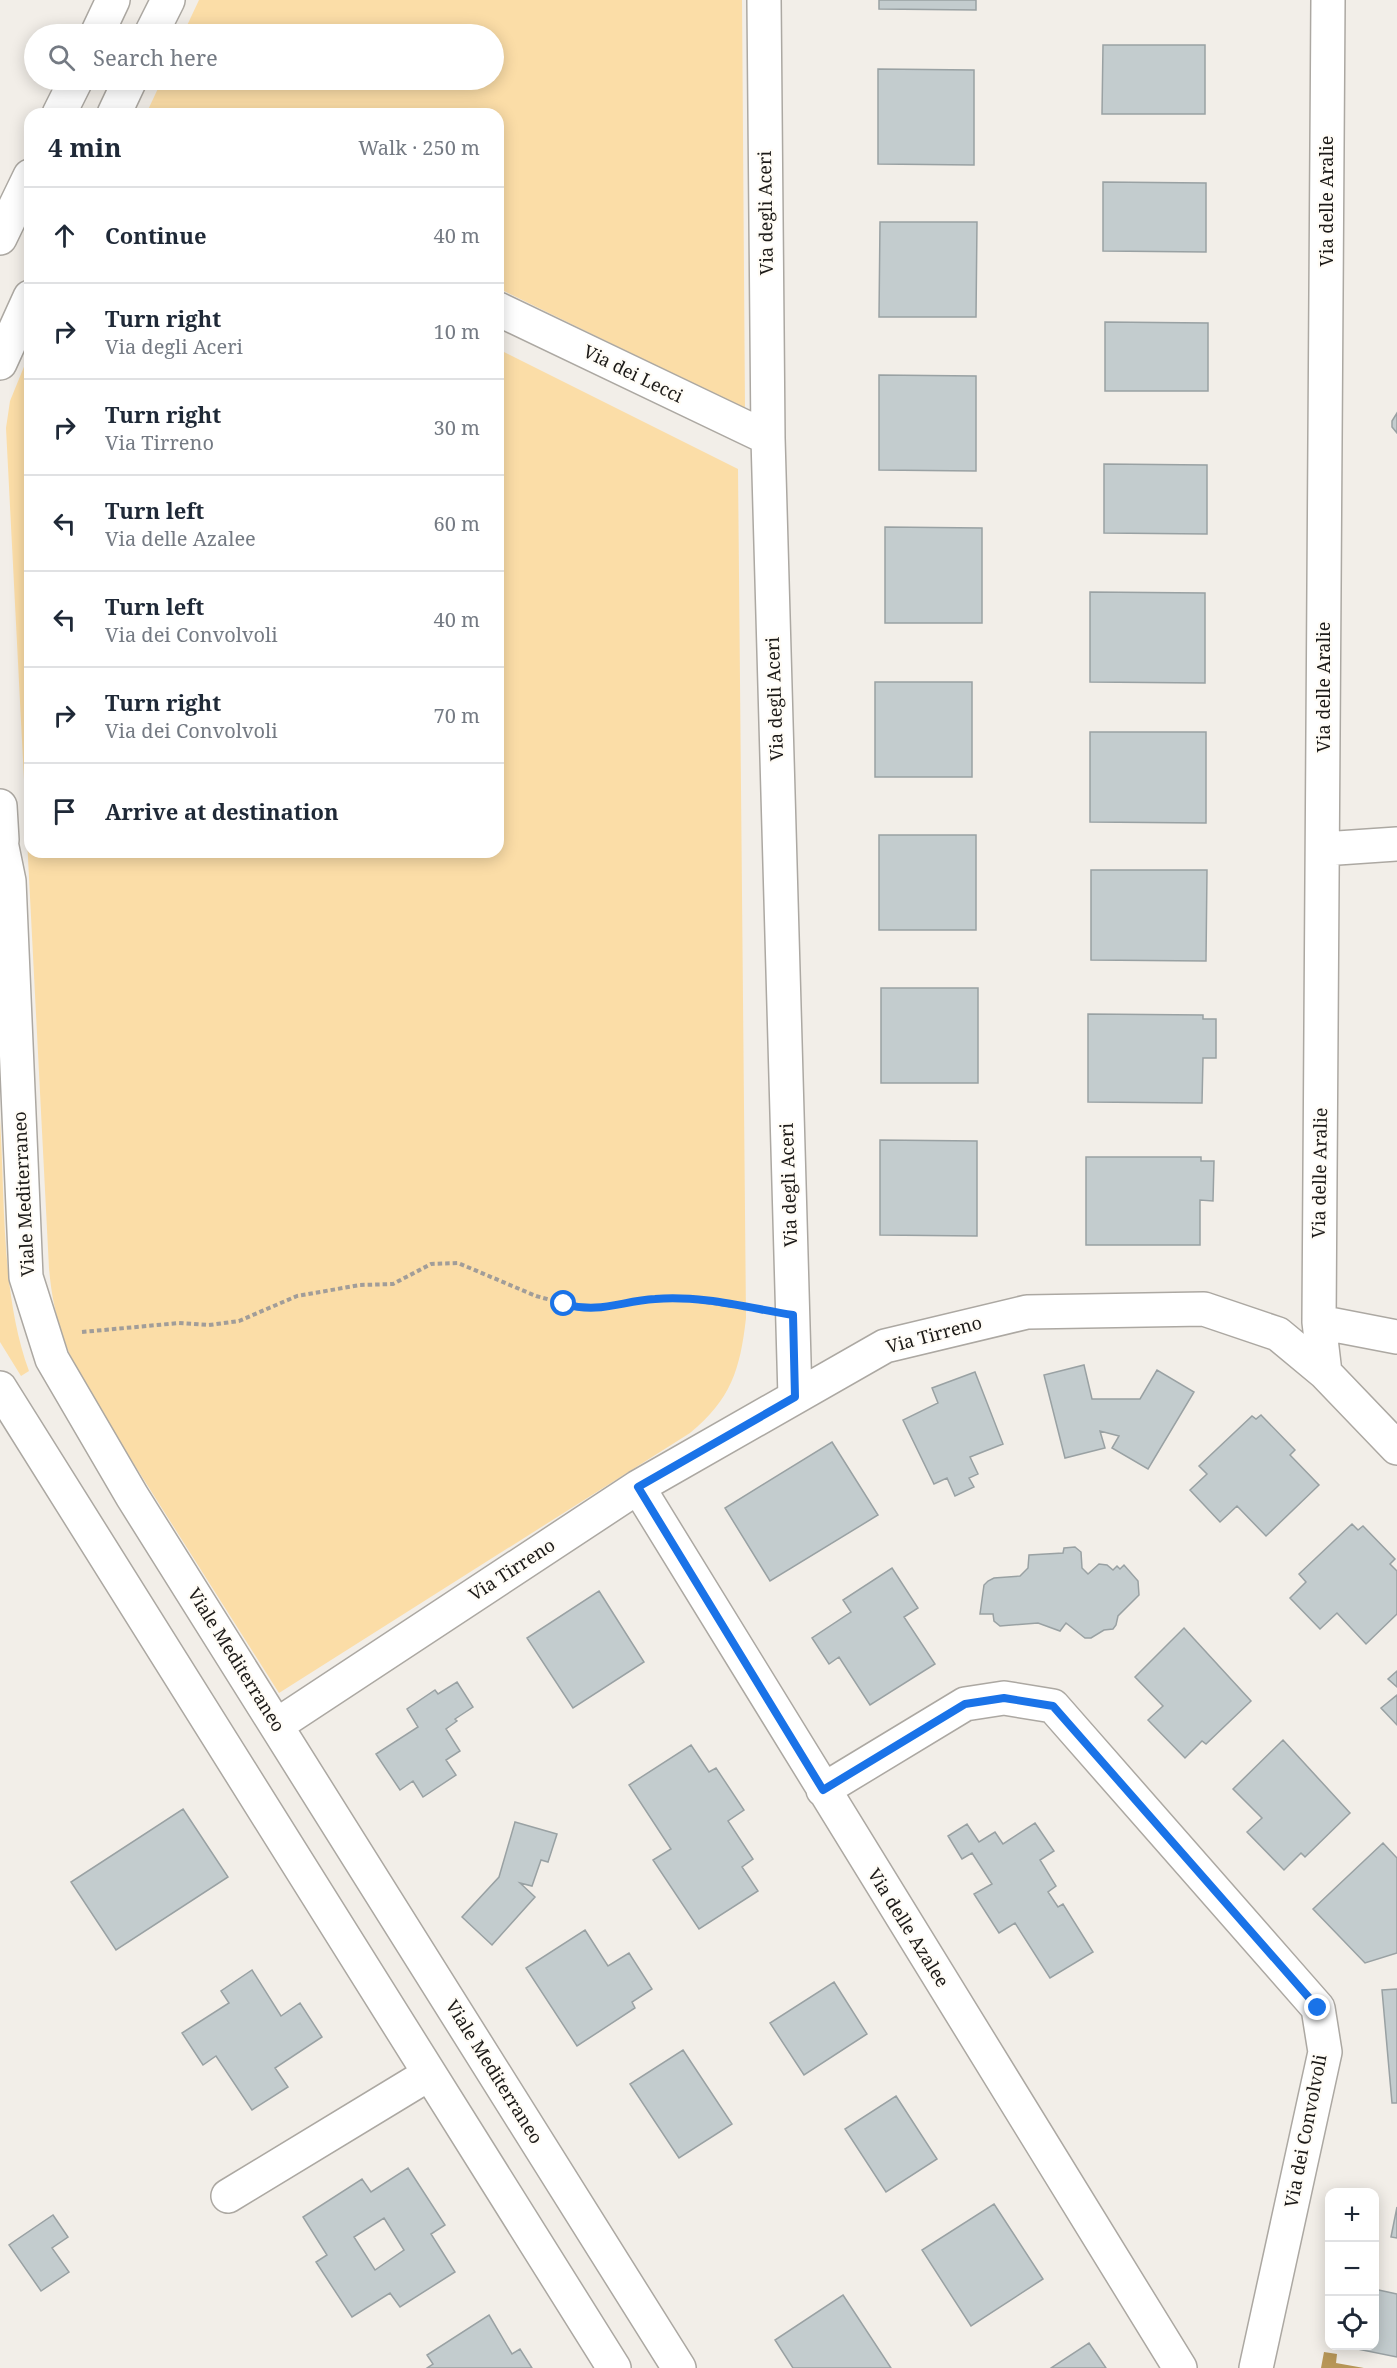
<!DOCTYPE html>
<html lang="en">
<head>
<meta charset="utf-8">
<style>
  body { margin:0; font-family:"Noto Serif",serif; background:#f2f2f3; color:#1f2937 }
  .controls { position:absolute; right:18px; bottom:18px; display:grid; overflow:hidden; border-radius:12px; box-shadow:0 3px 15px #0003 }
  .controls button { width:54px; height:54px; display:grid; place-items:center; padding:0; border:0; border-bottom:2px solid #e0e1e3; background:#fff; color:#1f2937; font:30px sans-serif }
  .stop { position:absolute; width:18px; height:18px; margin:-14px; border:4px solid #1a73e8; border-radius:50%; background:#fff }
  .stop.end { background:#1a73e8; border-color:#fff; box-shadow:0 2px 6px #0008 }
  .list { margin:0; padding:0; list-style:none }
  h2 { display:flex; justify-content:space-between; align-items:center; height:78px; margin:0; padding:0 24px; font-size:26px }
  h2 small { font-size:20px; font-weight:400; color:#747a83 }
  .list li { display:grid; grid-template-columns:39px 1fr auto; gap:18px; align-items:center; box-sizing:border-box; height:96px; padding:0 24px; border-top:2px solid #e0e1e3 }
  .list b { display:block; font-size:22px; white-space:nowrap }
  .list p { margin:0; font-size:20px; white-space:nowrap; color:#747a83 }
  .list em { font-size:20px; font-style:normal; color:#747a83 }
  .icon { flex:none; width:33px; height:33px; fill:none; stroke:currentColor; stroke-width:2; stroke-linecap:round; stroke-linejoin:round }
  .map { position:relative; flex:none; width:1397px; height:2368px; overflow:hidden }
  .search { position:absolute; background:#fff; box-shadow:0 3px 15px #0003; left:24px; top:24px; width:480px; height:66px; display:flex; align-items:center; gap:15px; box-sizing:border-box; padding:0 21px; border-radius:33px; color:#747a83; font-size:22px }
  .panel { position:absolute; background:#fff; box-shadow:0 3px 15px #0003; left:24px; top:108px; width:480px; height:750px; border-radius:18px }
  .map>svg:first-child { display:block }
  .green { fill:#fbdda7 }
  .water { fill:#b89758 }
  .building { fill:#c3ccce; stroke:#99a1a3; stroke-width:1.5; fill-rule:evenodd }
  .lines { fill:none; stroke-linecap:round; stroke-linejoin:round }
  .minor-casing { stroke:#aca8a2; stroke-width:36 }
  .path { stroke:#a19d99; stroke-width:4; stroke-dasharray:4.5 3; stroke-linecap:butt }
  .minor { stroke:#fff; stroke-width:33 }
  .route { stroke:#1a73e8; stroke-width:8 }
  .labels { text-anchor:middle; stroke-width:4.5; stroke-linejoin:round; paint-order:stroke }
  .street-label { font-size:18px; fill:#1c1a18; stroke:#fffcf6 }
</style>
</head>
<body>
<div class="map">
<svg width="1397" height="2368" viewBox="0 0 1397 2368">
  <rect width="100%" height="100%" fill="#f2eee8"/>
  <path class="green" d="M199 0H742L745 409 498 288V114H146L162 80H494V34H183Z
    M498 349 738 469 746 1318C740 1370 731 1399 690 1433L279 1693 87 1390C65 1348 53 1316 49 1268L6 428 10 401 30 352V852H498Z
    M0 1119C5 1199 1 1295 29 1371L21 1376 0 1342Z"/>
  <path class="water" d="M1324 2352 1337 2354 1336 2363 1364 2368H1321Z"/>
  <path class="building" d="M879 0H976V10L879 9Z
    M1103 45H1205V114H1102Z
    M878 69 974 70V165L878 164Z
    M1103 182 1206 183V252L1103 251Z
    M880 222H977L976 317H879Z
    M1105 322 1208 323V391H1105Z
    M879 375 976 376V471L879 470Z
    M1397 413V433L1392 427V421Z
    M1104 464 1207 465V534L1104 533Z
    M885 527 982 528V623H885Z
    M1090 592 1205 593V683L1090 682Z
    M875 682H972V777H875Z
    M1090 732H1206V823L1090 822Z
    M879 835H976V930H879Z
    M1091 870H1207L1206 961 1091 960Z
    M881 988H978V1083H881Z
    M1088 1014 1203 1015V1019H1216V1058H1203L1202 1103 1088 1102Z
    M880 1140 977 1141V1236L880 1235Z
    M1086 1157H1201V1161H1214L1213 1201 1200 1200V1245H1086Z
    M1084 1365 1092 1399H1140L1157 1370 1194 1392 1148 1469 1112 1448 1119 1436 1100 1431 1105 1448 1065 1458 1044 1375Z
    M975 1372 1003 1444 970 1457 978 1474 969 1478 974 1487 955 1496 947 1478 934 1484 903 1420 938 1403 932 1388Z
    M1261 1415 1295 1450 1290 1455 1319 1485 1266 1536 1237 1506 1220 1522 1190 1490 1207 1474 1199 1466 1252 1416 1256 1419Z
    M832 1442 878 1515 770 1581 725 1508Z
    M1352 1524 1358 1530 1363 1526 1395 1559 1390 1564 1397 1571V1614L1366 1644 1337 1613 1320 1629 1290 1598 1306 1582 1299 1574Z
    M1075 1547 1081 1552 1082 1568 1088 1574 1099 1564 1107 1565 1113 1570 1117 1566 1120 1569 1124 1565 1138 1581 1139 1595 1118 1616 1116 1625 1113 1629 1104 1630 1091 1638H1085L1066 1623 1060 1631 1038 1623 1000 1626 994 1621 993 1614H980L984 1585 988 1581 994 1578 1020 1576 1028 1568 1029 1555 1063 1553 1064 1548Z
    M892 1568 918 1608 904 1617 935 1664 870 1705 839 1657 829 1664 812 1638 851 1612 843 1600Z
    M599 1591 644 1662 573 1708 527 1638Z
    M1184 1628 1251 1701 1206 1744 1202 1741 1185 1758 1148 1720 1163 1706 1135 1677Z
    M1397 1671V1687L1388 1679Z
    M457 1682 473 1707 455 1719 457 1721 446 1729 460 1751 446 1760 456 1775 423 1797 413 1781 400 1790 376 1754 418 1727 407 1709 435 1690 438 1694Z
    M1397 1695V1725L1381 1708Z
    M1283 1740 1350 1813 1305 1857 1301 1853 1284 1870 1247 1832 1262 1818 1233 1789Z
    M691 1745 709 1772 716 1768 744 1810 728 1821 753 1859 742 1867 758 1891 699 1929 653 1860 671 1849 629 1785Z
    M183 1809 228 1877 116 1950 71 1882Z
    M515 1822 557 1834 548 1862 541 1860 532 1886 520 1883 535 1897 492 1945 462 1917 499 1877Z
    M1035 1823 1054 1851 1040 1860 1056 1886 1048 1892 1058 1907 1063 1904 1093 1952 1050 1978 1015 1923 999 1933 974 1894 992 1884 972 1853 962 1859 948 1836 967 1824 979 1842 995 1832 1003 1844Z
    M1383 1843 1397 1858V1953L1365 1963 1313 1909Z
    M585 1930 608 1966 629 1953 652 1989 632 2002 635 2008 577 2046 526 1968Z
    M252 1970 281 2016 300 2003 322 2037 275 2068 288 2087 252 2110 216 2056 203 2065 182 2033 229 2003 221 1991Z
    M834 1982 867 2034 804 2075 770 2023Z
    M1397 1989V2103H1392L1382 1990Z
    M683 2050 732 2124 679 2158 630 2084Z
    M896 2096 937 2159 886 2192 845 2129Z
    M408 2168 445 2225 431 2234 455 2272 400 2307 390 2293 352 2317 316 2262 327 2255 303 2217 362 2179 371 2192ZM384 2218 404 2250 375 2270 354 2237Z
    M994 2204 1043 2279 971 2326 922 2250Z
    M1397 2207V2238L1391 2237Z
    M53 2215 68 2237 52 2248 69 2272 41 2291 9 2245Z
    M1374 2289 1397 2294V2357L1352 2348V2346H1374Z
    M843 2295 891 2368H793L775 2340Z
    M489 2315 512 2354 520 2349 532 2368H427L433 2364 427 2355Z
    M1089 2343 1106 2368H1051Z"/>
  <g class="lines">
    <g class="minor-casing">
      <path id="minor" d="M764 0 768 438 795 1397
        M97 34 113 0
        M151 34 168 0
        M59 114 76 80
        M114 114 130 80
        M0 238 30 176
        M498 309 768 438
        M0 363 30 297
        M0 806 2 840
        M0 837 9 881 5 903
        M1323 849 1397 844
        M9 881 26 1277 52 1359 132 1496 679 2368
        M1319 1322 1397 1337
        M1325 1373 1319 1322 1328 0
        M0 1388 614 2368
        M638 1487 1180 2368
        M277 1725 638 1487 885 1346 1027 1312 1204 1309 1278 1334 1325 1373 1397 1448
        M823 1790 965 1704 1004 1698 1053 1706 1318 2008 1325 2052 1256 2368
        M228 2196 429 2074"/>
    </g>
    <path class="path" d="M82 1332 179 1323 209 1325 239 1321 297 1296 360 1285 393 1284 431 1264 458 1263 536 1296 583 1309 656 1299 692 1300 754 1309"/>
    <use href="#minor" class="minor"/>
  </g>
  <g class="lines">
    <path class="route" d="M564 1304C600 1314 621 1301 655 1299 701 1295 749 1308 793 1315L795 1397 638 1487 823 1790 965 1704 1004 1698 1053 1706 1318 2008"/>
  </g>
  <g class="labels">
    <g class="street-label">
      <text transform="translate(1327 201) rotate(-90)" y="6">Via delle Aralie</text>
      <text transform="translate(766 213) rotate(-91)" y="6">Via degli Aceri</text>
      <text transform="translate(633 374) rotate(26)" y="6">Via dei Lecci</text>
      <text transform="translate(1324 687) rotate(-90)" y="6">Via delle Aralie</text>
      <text transform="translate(775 699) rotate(-92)" y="6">Via degli Aceri</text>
      <text transform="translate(1320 1173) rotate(-89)" y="6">Via delle Aralie</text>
      <text transform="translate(789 1185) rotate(-92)" y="6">Via degli Aceri</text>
      <text transform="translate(24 1194) rotate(-93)" y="6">Viale Mediterraneo</text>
      <text transform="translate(934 1335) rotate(-15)" y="6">Via Tirreno</text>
      <text transform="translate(512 1570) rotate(-33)" y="6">Via Tirreno</text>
      <text transform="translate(236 1660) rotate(58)" y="6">Viale Mediterraneo</text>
      <text transform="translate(908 1928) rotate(58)" y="6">Via delle Azalee</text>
      <text transform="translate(494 2072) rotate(58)" y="6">Viale Mediterraneo</text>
      <text transform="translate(1306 2131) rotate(-79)" y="6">Via dei Convolvoli</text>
    </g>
  </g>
</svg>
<div class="controls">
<button>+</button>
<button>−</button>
<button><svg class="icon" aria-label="locate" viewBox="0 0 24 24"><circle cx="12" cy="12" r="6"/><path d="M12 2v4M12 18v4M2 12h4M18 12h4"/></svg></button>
</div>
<div class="stop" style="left:564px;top:1304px"></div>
<div class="stop end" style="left:1318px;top:2008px"></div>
<div class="search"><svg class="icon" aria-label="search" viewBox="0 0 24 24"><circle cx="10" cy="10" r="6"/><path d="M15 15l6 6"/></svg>Search here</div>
<section class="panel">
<h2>4 min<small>Walk · 250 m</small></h2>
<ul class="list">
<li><svg class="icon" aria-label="ahead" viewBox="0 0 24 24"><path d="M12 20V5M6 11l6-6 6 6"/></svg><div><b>Continue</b></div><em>40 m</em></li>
<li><svg class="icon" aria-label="right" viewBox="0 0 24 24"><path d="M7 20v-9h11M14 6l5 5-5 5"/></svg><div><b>Turn right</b><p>Via degli Aceri</p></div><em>10 m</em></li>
<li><svg class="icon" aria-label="right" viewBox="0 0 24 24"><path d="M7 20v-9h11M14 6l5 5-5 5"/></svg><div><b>Turn right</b><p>Via Tirreno</p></div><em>30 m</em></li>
<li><svg class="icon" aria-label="left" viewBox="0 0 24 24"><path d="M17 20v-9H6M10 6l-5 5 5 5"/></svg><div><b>Turn left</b><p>Via delle Azalee</p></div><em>60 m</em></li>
<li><svg class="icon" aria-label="left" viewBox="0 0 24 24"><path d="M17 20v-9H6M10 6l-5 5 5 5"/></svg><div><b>Turn left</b><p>Via dei Convolvoli</p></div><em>40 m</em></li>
<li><svg class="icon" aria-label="right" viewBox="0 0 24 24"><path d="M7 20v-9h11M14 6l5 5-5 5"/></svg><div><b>Turn right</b><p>Via dei Convolvoli</p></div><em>70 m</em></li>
<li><svg class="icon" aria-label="arrive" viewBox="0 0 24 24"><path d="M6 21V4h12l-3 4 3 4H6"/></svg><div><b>Arrive at destination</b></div></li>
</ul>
</section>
</div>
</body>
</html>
